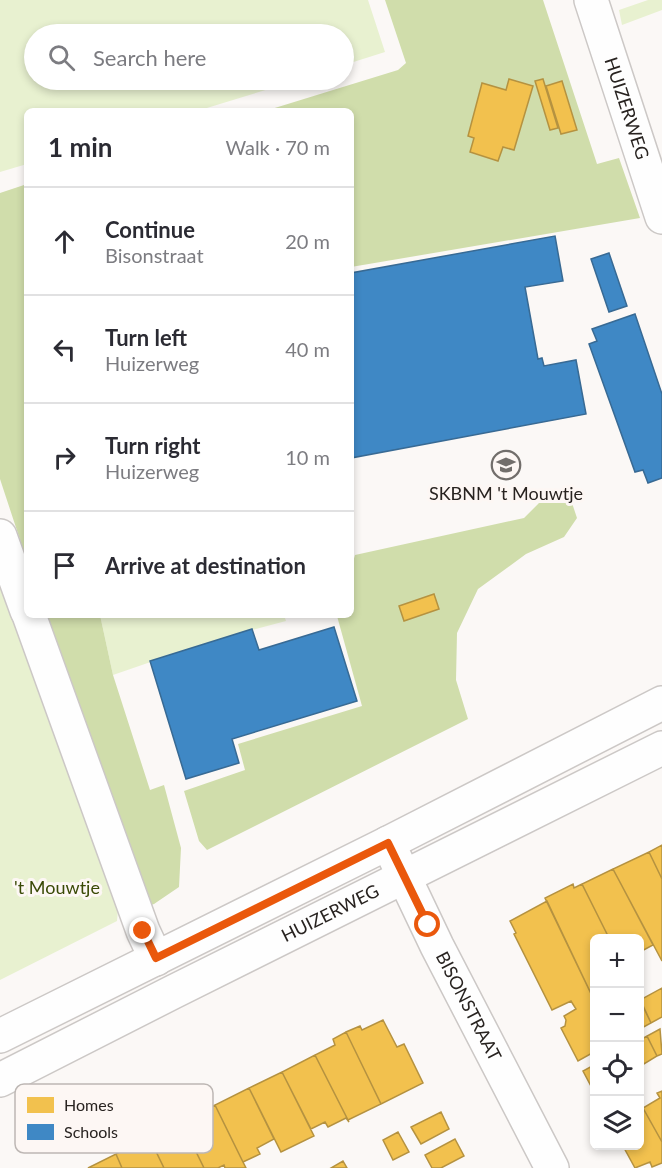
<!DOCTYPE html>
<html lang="en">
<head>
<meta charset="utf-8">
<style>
  body { margin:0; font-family:Lato,sans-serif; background:#f7f7f7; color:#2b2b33 }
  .controls { position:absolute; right:18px; bottom:18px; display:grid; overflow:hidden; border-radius:9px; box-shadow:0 3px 9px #0003 }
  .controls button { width:54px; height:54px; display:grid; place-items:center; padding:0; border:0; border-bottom:2px solid #e1e1e2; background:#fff; color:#2b2b33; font:30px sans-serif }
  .stop { position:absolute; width:18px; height:18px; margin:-14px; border:4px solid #ea580c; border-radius:50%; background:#fff }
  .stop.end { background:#ea580c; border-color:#fff; box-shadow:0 2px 6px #0008 }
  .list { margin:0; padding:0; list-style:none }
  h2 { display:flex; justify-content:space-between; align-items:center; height:78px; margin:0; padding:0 24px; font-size:26px }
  h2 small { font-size:20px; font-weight:400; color:#7c7c81 }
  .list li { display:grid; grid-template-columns:39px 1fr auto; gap:18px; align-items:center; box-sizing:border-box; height:108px; padding:0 24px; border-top:2px solid #e1e1e2 }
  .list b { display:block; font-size:22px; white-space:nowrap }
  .list p { margin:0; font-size:20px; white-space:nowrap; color:#7c7c81 }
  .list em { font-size:20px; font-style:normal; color:#7c7c81 }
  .icon { flex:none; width:33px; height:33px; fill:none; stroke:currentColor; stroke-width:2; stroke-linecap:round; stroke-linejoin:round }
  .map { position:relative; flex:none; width:662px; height:1168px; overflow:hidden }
  .search { position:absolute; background:#fff; box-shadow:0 3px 9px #0003; left:24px; top:24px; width:330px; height:66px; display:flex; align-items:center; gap:15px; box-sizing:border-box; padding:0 21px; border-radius:33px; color:#7c7c81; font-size:22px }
  .panel { position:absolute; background:#fff; box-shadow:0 3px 9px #0003; left:24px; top:108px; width:330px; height:510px; border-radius:9px }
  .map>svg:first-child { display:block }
  .green { fill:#e8f1d0 }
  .forest { fill:#d0ddab }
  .homes { fill:#f2c14e; stroke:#b59240; stroke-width:1.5 }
  .schools { fill:#3f88c5; stroke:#386a94; stroke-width:1.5 }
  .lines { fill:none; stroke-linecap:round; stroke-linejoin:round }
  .minor-casing { stroke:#ccc8c6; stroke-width:36 }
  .major-casing { stroke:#ccc8c6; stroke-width:36 }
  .minor { stroke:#fefefe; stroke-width:33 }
  .major { stroke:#fefefe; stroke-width:33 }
  .route { stroke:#ea580c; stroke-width:8 }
  .labels { text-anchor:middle; stroke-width:6; stroke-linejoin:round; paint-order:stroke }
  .street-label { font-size:18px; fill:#282320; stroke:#fdf7f4 }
  .poi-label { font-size:18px; fill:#282320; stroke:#fdf7f4 }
  .park-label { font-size:18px; fill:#3a4a06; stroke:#fdf7f4 }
  .key { fill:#fdf7f4; stroke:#bdb7b4; stroke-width:1.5 }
  .key-label { font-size:16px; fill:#282320 }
</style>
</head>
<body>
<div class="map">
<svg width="662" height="1168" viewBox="0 0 662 1168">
  <rect width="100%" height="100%" fill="#fbf8f6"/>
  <path class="green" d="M0 0H368L385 52 344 65V34H34V80H298L197 111H27V164L0 172Z
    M648 0H662V10L622 25 619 10Z
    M0 555 119 897 117 921 0 980Z
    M100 615H284L286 621C227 636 170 655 113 675Z"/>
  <path class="forest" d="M385 0H543L597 164 619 158 640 218 351 267V111H265L398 70 406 63Z
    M27 184V561L0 479V193Z
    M539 503H572L577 518 564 537 526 554 478 589 457 633 456 680 468 719 207 850 199 841 184 791 245 770 238 744 362 706 337 616 351 615V569L355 555 524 518Z
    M45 615H100L113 675 150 790 164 785 181 848 179 887 154 904 142 908Z"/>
  <path class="homes" d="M509 79 533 86 514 150 503 147 498 161 470 152 474 138 468 136 482 83 506 90Z
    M543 79 558 128 550 130 535 81Z
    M562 81 577 130 561 134 546 86Z
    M434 594 439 609 404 621 399 606Z
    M662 845V879L649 852Z
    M649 852 662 879V961L613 869Z
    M613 869 653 945 640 952V938H609L582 884Z
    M573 884 574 888 582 884 609 938H594V1000L545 898Z
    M547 901 594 1000V1052L578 1061 561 1028 565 1026 566 1020 564 1016 576 1009 571 1001 552 1010 514 934 516 933 510 921Z
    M662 988V1017L651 1023 640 1000Z
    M640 999 651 1023 640 1029Z
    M383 1020 397 1047 404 1044 423 1083 381 1104 346 1032 360 1026 362 1030Z
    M660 1029 662 1054 657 1056 647 1036Z
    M346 1032 381 1104 348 1120 315 1055 335 1045 333 1039Z
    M647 1036 657 1056 644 1064 640 1055V1040Z
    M315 1055 348 1120 349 1122 346 1118 328 1127 325 1122 311 1129 282 1072Z
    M594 1065V1086L592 1088 583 1071Z
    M282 1072 314 1136 281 1152 249 1088Z
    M249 1088 274 1139 257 1148 260 1154 243 1162 215 1105Z
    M662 1091V1142L643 1108 660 1098 657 1093Z
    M215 1105 243 1162 246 1168H225L224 1165 218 1168H204L181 1121Z
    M643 1108 662 1142V1163L652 1167 650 1162 635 1168 623 1146H640V1110Z
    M441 1112 449 1129 421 1144 411 1127Z
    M181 1121 204 1168H164L149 1137Z
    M398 1132 409 1152 393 1160 383 1140Z
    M149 1137 164 1168H122L116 1154Z
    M455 1139 464 1156 441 1168H432L425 1155Z
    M116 1154 122 1168H88Z
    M343 1161 347 1168H331Z"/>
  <path class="schools" d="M555 236 563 281 525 287 538 359 542 358 544 366 576 360 586 414 351 458V273Z
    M609 253 627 306 609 312 591 259Z
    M635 314 662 394V478L648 483 643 470 635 472 589 344 597 341 592 329Z
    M334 627 357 701 232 739 239 763 186 779 150 661 252 629 259 650Z"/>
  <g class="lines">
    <g class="minor-casing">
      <g id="minor">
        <path id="s1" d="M591 0 662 217"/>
        <path d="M0 536 27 611"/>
        <path d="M29 615 143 931 156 959"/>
        <path id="s2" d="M388 843 437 946 552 1168"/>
      </g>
    </g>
    <g class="major-casing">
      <g id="major">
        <path d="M0 1036 388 843 662 703"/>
        <path id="s3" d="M0 1080 173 992 662 748"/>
      </g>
    </g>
    <use href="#minor" class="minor"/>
    <use href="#major" class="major"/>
  </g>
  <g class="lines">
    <path class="route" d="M143 931 156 958 388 843 428 925"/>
  </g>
  <defs>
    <g id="school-ring" transform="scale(1.5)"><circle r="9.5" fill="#fdf7f4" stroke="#726e6b" stroke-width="1.5"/><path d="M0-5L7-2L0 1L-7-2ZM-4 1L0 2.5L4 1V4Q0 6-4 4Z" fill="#726e6b"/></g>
  </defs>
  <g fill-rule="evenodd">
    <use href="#school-ring" x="506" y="465"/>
  </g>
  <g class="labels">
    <g class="street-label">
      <text dy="6" stroke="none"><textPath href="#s1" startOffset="114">HUIZERWEG</textPath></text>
      <text dy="6" stroke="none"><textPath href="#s3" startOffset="370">HUIZERWEG</textPath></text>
      <text dy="6" stroke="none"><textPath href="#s2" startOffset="182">BISONSTRAAT</textPath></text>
    </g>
    <g class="poi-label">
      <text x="506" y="500">SKBNM 't Mouwtje</text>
    </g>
    <g class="park-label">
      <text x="57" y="894">'t Mouwtje</text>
    </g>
  </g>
  <rect x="15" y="1084" width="198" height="69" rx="9" class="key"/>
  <rect x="27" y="1097" width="27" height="16" fill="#f2c14e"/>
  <rect x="27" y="1124" width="27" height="16" fill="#3f88c5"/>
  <g class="key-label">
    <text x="64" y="1111">Homes</text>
    <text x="64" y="1138">Schools</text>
  </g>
</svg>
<div class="controls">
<button>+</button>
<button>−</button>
<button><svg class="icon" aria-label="locate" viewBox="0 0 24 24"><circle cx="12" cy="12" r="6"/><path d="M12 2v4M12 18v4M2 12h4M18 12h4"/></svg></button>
<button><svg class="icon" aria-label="layers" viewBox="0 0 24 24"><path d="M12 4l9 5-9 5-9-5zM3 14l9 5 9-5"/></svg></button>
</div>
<div class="stop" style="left:428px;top:925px"></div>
<div class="stop end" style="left:143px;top:931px"></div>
<div class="search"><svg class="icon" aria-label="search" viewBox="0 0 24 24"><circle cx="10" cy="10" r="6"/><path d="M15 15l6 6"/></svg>Search here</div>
<section class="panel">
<h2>1 min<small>Walk · 70 m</small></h2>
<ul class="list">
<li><svg class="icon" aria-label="ahead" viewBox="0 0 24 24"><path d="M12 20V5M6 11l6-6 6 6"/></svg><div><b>Continue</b><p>Bisonstraat</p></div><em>20 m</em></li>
<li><svg class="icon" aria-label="left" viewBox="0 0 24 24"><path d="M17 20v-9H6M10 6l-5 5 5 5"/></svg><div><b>Turn left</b><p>Huizerweg</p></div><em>40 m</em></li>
<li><svg class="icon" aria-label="right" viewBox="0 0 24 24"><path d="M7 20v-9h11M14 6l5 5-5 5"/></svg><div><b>Turn right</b><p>Huizerweg</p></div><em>10 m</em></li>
<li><svg class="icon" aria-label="arrive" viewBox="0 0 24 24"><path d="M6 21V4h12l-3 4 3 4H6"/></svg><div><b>Arrive at destination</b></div></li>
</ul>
</section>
</div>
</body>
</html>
